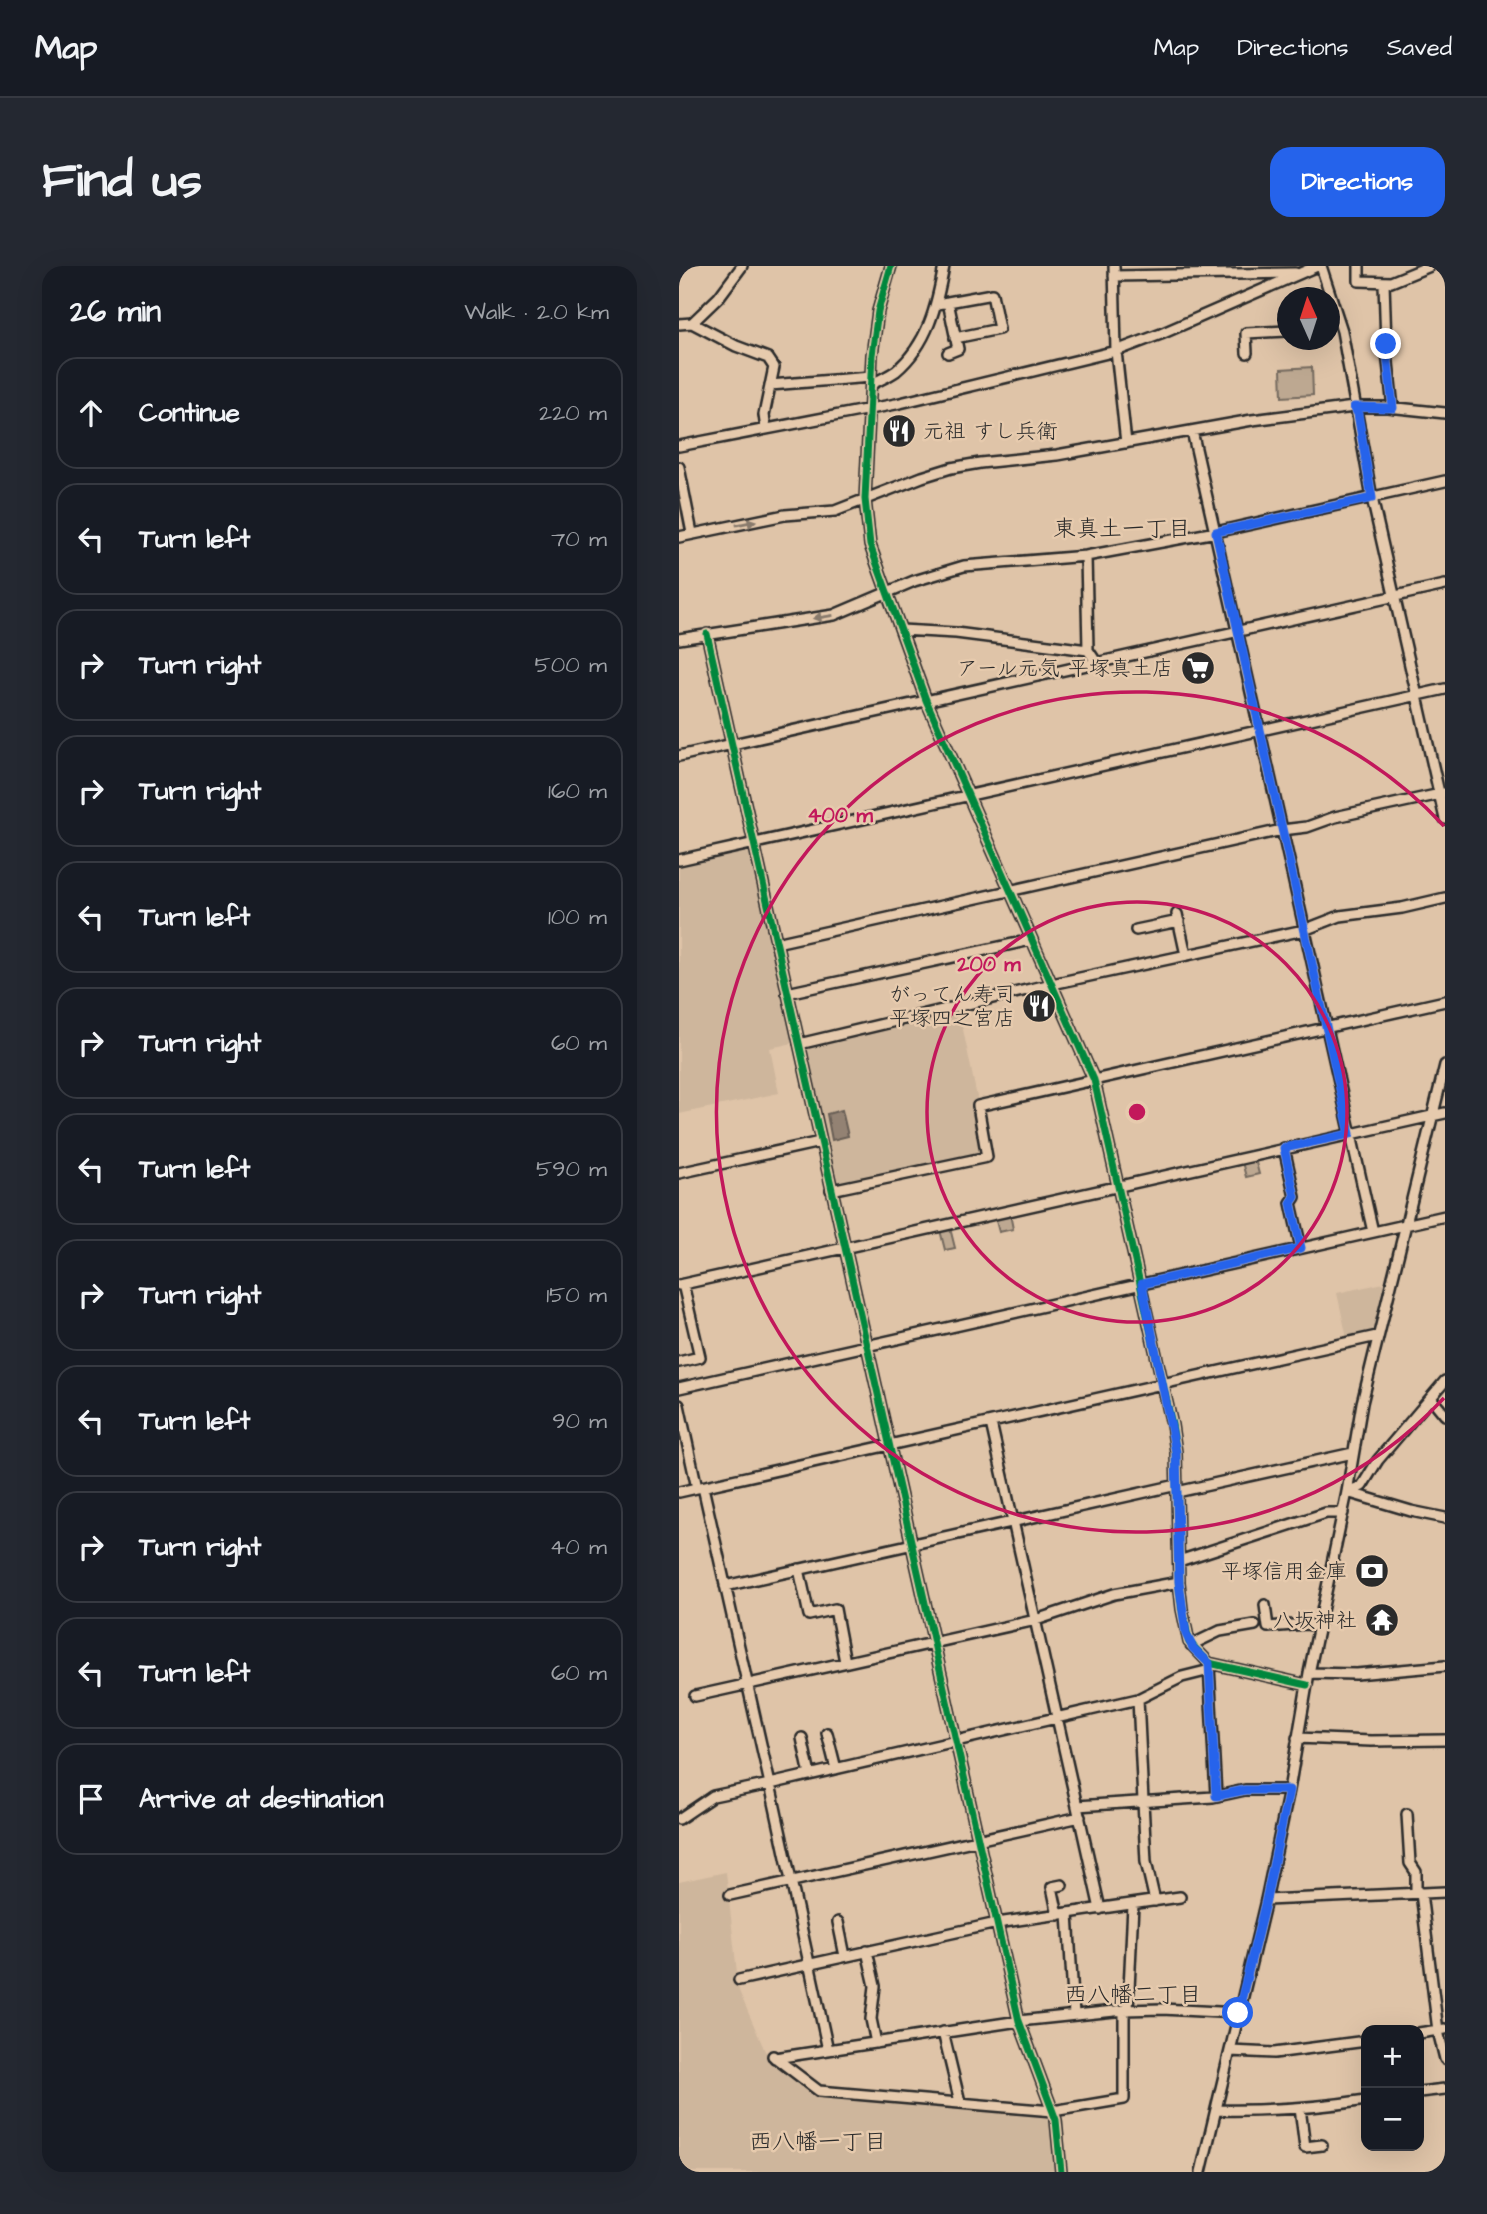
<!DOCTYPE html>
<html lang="en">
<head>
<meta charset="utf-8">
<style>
  body { margin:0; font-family:"Architects Daughter","Klee One",sans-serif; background:#242831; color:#f1f3f6 }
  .controls { position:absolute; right:21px; bottom:21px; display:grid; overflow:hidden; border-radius:14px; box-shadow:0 7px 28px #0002 }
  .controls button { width:63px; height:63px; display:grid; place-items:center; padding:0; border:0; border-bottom:2px solid #363941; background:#171b24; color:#f1f3f6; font:35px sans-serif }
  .compass { position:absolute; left:598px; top:21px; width:63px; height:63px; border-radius:50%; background:#171b24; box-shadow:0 7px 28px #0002; rotate:357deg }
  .stop { position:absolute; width:21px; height:21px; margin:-16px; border:5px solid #2563eb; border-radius:50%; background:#fff }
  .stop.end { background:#2563eb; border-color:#fff; box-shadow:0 2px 7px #0008 }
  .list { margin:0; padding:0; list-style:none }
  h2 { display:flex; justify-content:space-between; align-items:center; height:91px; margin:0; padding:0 28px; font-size:30px }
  h2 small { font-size:23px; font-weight:400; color:#9ea1a6 }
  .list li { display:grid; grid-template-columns:46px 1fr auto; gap:21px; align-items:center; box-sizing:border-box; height:112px; margin:0 14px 14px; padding:0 14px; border:2px solid #363941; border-radius:21px }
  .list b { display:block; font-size:26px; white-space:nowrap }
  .list em { font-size:23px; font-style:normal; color:#9ea1a6 }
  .icon { flex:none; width:38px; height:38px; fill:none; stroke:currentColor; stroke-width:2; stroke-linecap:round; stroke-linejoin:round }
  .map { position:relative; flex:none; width:766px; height:1906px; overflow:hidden; border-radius:21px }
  header { display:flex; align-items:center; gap:42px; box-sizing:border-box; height:98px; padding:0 35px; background:#171b24; border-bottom:2px solid #363941 }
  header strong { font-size:33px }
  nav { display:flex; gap:38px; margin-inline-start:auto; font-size:24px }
  .intro { display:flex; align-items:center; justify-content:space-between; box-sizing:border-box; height:168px; padding:0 42px }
  h1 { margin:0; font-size:49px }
  .button { padding:18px 32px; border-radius:21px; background:#2563eb; color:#fff; font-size:24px; font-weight:700 }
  main { display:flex; gap:42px; padding:0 42px }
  aside { flex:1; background:#171b24; border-radius:21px; box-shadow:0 7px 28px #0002 }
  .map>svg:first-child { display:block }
  .built { fill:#ceb69c }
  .green { fill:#bda891; stroke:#746a5e; stroke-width:2 }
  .water { fill:#938273; stroke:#695f56; stroke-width:2 }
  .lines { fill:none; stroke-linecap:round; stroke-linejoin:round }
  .minor-casing { stroke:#2b2b2b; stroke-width:14 }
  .minor { stroke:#e6caad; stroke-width:9 }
  .cycleway-casing { stroke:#e6caad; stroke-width:11 }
  .cycleway { stroke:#00873e; stroke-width:7 }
  .oneway { fill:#887a6c }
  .route { stroke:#2563eb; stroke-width:9 }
  .ring { fill:none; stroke:#c2185b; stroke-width:3.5 }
  .labels { text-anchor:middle; stroke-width:5; stroke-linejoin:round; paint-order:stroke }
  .poi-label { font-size:21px; fill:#2b2b2b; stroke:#e6caad; text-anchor:end }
  .neighbourhood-label { font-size:23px; fill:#2b2b2b; stroke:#e6caad }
  .centre { fill:#c2185b; stroke:#e6caad; stroke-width:3.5 }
  .ring-label { font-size:21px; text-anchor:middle; font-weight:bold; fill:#c2185b; stroke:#e6caad; stroke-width:5; stroke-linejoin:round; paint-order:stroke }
</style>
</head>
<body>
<header>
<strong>Map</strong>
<nav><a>Map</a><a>Directions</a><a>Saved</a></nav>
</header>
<div class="intro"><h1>Find us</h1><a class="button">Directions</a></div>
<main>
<aside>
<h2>26 min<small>Walk · 2.0 km</small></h2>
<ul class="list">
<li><svg class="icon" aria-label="ahead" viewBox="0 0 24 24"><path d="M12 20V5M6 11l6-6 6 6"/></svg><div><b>Continue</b></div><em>220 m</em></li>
<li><svg class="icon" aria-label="left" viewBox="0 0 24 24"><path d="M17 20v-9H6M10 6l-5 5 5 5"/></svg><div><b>Turn left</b></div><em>70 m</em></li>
<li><svg class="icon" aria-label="right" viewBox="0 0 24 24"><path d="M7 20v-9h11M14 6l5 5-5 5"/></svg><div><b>Turn right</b></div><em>500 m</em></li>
<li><svg class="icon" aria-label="right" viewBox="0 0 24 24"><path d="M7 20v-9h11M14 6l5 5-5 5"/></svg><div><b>Turn right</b></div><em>160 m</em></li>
<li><svg class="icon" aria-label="left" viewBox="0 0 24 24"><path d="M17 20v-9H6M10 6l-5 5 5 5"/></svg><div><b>Turn left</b></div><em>100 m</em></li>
<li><svg class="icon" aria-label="right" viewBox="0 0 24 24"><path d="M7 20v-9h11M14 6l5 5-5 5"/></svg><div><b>Turn right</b></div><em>60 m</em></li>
<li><svg class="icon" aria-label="left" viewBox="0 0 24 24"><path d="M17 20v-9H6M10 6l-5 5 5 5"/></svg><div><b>Turn left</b></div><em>590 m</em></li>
<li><svg class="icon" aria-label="right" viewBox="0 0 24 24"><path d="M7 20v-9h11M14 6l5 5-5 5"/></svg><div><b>Turn right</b></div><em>150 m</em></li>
<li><svg class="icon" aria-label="left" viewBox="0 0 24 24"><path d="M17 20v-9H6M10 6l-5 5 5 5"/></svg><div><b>Turn left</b></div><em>90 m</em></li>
<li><svg class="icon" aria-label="right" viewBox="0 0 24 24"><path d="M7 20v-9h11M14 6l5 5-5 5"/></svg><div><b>Turn right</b></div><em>40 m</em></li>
<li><svg class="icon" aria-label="left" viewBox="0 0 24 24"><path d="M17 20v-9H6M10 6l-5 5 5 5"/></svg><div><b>Turn left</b></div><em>60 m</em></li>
<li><svg class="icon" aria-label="arrive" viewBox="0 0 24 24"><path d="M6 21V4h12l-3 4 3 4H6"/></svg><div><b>Arrive at destination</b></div></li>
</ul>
</aside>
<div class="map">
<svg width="766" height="1906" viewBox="0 0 766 1906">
  <rect width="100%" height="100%" fill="#dfc4a8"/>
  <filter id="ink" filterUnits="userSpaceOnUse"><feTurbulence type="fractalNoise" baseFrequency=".0143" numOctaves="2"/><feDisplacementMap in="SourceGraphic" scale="14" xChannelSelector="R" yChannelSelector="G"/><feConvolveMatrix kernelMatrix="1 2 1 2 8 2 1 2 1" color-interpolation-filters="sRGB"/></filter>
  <g filter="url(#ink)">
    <path class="built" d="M71 582 114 777 91 782 100 827 0 848V598Z
      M280 744 299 836 295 837 304 887 156 919 124 780Z
      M705 1017 694 1062 691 1067 668 1072 658 1027Z
      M47 1606 60 1725 86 1785 138 1828 366 1847 370 1850 376 1906H0V1616Z"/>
    <path class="green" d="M633 101 634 129 603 131 602 103Z
      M576 893 580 908 567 911 563 896Z
      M331 948 334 963 320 966 316 951Z
      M271 962 276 982 266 984 261 964Z"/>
    <path class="water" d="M163 844 169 870 153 874 148 848Z"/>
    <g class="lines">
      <g class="minor-casing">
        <path id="minor" d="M212 0 199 45 193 89 186 233 191 279 247 434 415 814 493 1159 497 1186 500 1316 503 1343 510 1376 530 1397 628 1419
          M435 0 437 85 447 177
          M642 0 663 65 693 232 766 553
          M680 0V15L712 16 751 0
          M435 10 616 7
          M705 17 707 78 714 142
          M269 36 279 83 269 87
          M258 38 313 28 320 63 276 72
          M13 57 40 31 63 0
          M0 58 13 57 57 80 89 92 95 101 85 149 87 163
          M568 87 567 67 608 65
          M193 118C200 114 210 110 217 105 249 78 258 39 265 0
          M91 119 192 111
          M513 165 694 966
          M0 180 217 138 437 85 482 68 638 0
          M0 201 13 267
          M0 271 106 249 156 245 243 211 272 202 301 197 378 189 573 154 675 141H709L766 147
          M407 290 409 384
          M222 364 277 367 409 384 417 396
          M28 368 340 1755 377 1854 382 1906
          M0 373 155 349 235 315 285 300 407 290 537 266 766 215
          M0 490 766 319
          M0 594 766 423
          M498 648 507 689
          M457 664 500 655
          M97 677 603 564 628 561 656 551 766 527
          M108 727 352 674
          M120 778 373 718 625 664 661 650 723 642 766 632
          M605 882 616 931 612 937 622 982
          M0 907 141 876
          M152 924 308 891 299 840 766 735
          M0 1019 766 847
          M0 1096 21 1091 4 1018
          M0 1122 766 950
          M752 1132 766 1149
          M0 1139 18 1222
          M312 1157 421 1643
          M24 1221 91 1518 459 1433 503 1411 531 1404
          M0 1226 698 1070
          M498 1226 674 1187
          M668 1226 683 1220 699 1194 766 1115
          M668 1226 732 1245 766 1252
          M500 1295 647 1247H664
          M120 1303 130 1349 156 1343 166 1396
          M46 1320 498 1219
          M586 1339 589 1361 627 1358 640 1360
          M512 1379 541 1365 576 1359
          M530 1399 537 1530
          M630 1407 677 1408 766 1400
          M16 1430 357 1354 435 1328 500 1316
          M459 1433 467 1596 476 1635
          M148 1467 157 1503
          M123 1472 131 1509
          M618 1472 692 1475 766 1474
          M398 1540 534 1531 566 1524H610
          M728 1548 731 1597 737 1606V1627
          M0 1553 34 1530 91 1518 149 1784 340 1755 445 1744 483 1743 559 1747
          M742 1627 759 1765 766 1793
          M51 1629 401 1551
          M587 1634 766 1626
          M389 1647 395 1749
          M379 1649 373 1621 383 1619
          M159 1656 166 1690
          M188 1685 196 1720 192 1753 197 1777
          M60 1714 318 1657 501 1631
          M449 1744 454 1639
          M264 1766 281 1836
          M740 1767 766 1763
          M551 1785 595 1787 687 1775
          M94 1790 140 1825 374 1845 445 1833V1744
          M96 1792 149 1784
          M740 1826 766 1823
          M621 1842 626 1881 643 1879
          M537 1844C588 1845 637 1842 687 1834
          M522 1906 587 1634 610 1524 630 1407 668 1226 683 1137 766 799"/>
      </g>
      <use href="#minor" class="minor"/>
      <g class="cycleway-casing">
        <path id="cycleway" d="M212 0 199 45 193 89 186 233 191 279 247 434 415 814 493 1159 497 1186 500 1316 503 1343 510 1376 530 1397 628 1419
          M28 368 340 1755 377 1854 382 1906"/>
      </g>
      <use href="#cycleway" class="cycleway"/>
    </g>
    <defs><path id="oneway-solid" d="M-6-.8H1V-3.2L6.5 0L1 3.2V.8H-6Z" transform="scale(1.75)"/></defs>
    <g class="oneway">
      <use href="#oneway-solid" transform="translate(67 257) rotate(-11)"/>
      <use href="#oneway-solid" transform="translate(144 351) rotate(171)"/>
    </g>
  </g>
  <g class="lines" filter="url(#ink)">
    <path class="route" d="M559 1747 587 1634 610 1524H566L537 1530 530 1397 514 1382 507 1368 500 1316 497 1186 463 1018 622 982 612 937 616 931 605 882 671 868 537 266 693 232 679 148 675 141 714 142 707 78"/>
  </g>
  <g class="ring">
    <circle cx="458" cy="846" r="210"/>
    <path d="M765 1132A420 420 0 1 1 765 560"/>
  </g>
  <defs>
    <g id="restaurant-disc" transform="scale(1.75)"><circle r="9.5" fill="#2b2b2b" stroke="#e6caad"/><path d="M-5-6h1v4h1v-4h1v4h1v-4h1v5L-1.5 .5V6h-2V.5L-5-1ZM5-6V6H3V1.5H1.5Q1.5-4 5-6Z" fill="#fff"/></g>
    <g id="supermarket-disc" transform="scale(1.75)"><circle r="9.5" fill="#2b2b2b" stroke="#e6caad"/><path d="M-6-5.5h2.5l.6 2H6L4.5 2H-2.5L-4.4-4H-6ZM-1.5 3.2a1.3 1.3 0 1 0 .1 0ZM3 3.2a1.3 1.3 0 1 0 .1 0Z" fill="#fff"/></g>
    <g id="bank-disc" transform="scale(1.75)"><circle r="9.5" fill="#2b2b2b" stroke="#e6caad"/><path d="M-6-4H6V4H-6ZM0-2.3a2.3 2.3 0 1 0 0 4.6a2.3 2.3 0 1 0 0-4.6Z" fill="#fff"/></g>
    <g id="temple-disc" transform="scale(1.75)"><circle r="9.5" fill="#2b2b2b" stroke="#e6caad"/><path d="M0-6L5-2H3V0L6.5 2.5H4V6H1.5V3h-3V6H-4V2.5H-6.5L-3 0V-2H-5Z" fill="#fff"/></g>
  </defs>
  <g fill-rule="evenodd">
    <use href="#restaurant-disc" x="220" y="165"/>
    <use href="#supermarket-disc" x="519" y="402"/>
    <use href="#restaurant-disc" x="360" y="740"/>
    <use href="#bank-disc" x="693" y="1305"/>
    <use href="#temple-disc" x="703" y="1354"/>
  </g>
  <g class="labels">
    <g class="poi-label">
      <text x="244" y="172" text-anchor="start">元祖 すし兵衛</text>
      <text x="494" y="409">アール元気 平塚真土店</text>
      <text x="336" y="735">がってん寿司<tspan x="336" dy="24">平塚四之宮店</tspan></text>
      <text x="668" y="1312">平塚信用金庫</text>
      <text x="678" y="1361">八坂神社</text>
    </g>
    <g class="neighbourhood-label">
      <text x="443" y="270">東真土一丁目</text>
      <text x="454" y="1736">西八幡二丁目</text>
      <text x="139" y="1883">西八幡一丁目</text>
    </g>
  </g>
  <circle cx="458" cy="846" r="10" class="centre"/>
  <g class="ring-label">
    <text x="161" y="556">400 m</text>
    <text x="310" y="705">200 m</text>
  </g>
</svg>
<div class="controls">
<button>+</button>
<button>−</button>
</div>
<svg class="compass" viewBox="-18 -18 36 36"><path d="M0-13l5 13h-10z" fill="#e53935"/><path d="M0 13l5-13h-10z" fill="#9ea1a6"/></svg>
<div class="stop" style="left:559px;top:1747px"></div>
<div class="stop end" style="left:707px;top:78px"></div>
</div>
</main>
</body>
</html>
